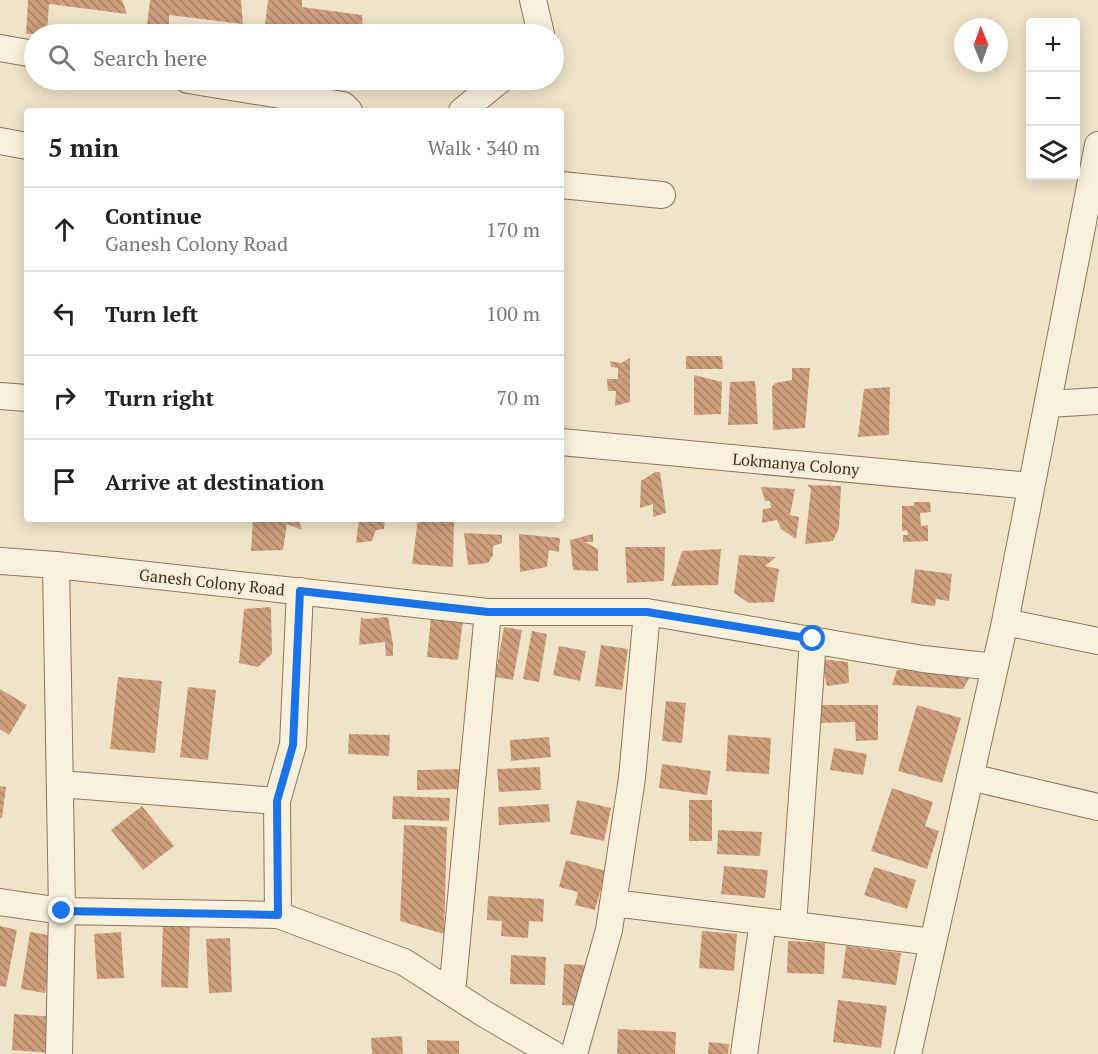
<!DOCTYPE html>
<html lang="en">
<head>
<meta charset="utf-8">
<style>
  body { margin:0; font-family:"PT Serif",serif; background:#f2f2f2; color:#222 }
  .controls { position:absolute; right:18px; top:18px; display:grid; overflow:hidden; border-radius:6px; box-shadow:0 3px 15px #0003 }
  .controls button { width:54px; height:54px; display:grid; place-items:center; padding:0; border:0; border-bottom:2px solid #e0e0e0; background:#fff; color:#222; font:30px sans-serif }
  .compass { position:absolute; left:954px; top:18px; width:54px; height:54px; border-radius:50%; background:#fff; box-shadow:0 3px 15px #0003; rotate:359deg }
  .stop { position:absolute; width:18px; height:18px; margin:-14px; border:4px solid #1a73e8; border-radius:50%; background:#fff }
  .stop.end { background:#1a73e8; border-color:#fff; box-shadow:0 2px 6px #0008 }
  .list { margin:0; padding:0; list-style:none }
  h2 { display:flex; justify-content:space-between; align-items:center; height:78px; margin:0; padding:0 24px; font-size:26px }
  h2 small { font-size:20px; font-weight:400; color:#767676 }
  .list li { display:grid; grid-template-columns:39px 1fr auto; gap:18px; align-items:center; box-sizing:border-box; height:84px; padding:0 24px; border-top:2px solid #e0e0e0 }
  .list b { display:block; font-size:22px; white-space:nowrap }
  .list p { margin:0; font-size:20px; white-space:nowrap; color:#767676 }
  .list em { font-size:20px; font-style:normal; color:#767676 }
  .icon { flex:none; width:33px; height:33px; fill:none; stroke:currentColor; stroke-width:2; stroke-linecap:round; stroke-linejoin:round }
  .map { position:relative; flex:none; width:1098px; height:1054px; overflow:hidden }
  .search { position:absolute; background:#fff; box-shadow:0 3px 15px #0003; left:24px; top:24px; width:540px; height:66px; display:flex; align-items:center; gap:15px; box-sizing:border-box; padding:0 21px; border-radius:33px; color:#767676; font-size:22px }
  .panel { position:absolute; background:#fff; box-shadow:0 3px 15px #0003; left:24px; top:108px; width:540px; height:414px; border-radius:6px }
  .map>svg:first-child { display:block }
  .building { fill:url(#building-back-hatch) }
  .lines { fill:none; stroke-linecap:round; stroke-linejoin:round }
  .minor-casing { stroke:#8d765c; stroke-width:28 }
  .minor { stroke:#faf1dc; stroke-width:26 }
  .route { stroke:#1a73e8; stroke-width:8 }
  .labels { text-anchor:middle; stroke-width:4.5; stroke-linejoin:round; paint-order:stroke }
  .street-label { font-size:16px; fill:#3d2e20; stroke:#f7eed8 }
</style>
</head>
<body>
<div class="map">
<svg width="1098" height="1054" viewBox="0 0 1098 1054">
  <defs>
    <pattern id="building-back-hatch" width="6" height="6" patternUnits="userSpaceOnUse" patternTransform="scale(1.5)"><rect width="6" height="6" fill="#cf9f7d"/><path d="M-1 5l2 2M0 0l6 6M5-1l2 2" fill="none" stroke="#a98266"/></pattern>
  </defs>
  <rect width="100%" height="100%" fill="#f0e4c8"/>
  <path class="building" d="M28 0H122L127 14 49 4 47 33 26 34Z
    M150 0H241L243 24 169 15V34H146Z
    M268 0H302V7L362 15 363 34H325L291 31V34H264Z
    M686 356H722L723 369H686Z
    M630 358V402L615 406 616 391H608L607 379H618V368L611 367 610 361 621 363Z
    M792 368H810L805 428 773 430 772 387 775 383 792 380Z
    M694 375 722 382 721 414 694 415Z
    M755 381 758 424 728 425 730 382Z
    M890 387 889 435 858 437 864 389Z
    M655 472H660L666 513 653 517V504L640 508 641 481Z
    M807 485 841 486 839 528 833 541 805 544 811 489Z
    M761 487 795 489 790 515 799 517 796 539 781 529 777 520 762 523 763 509 771 508 770 501H765Z
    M914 502H930L931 512 920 513 921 526 928 525V541L903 542V535H908L907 530 902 531V506H914Z
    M253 519H298L302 530 287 524 283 550 251 551Z
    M359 519H385L384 529 376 530 372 541 356 543Z
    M418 519H454L453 567 412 564Z
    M464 533 502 535V543L493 546V555L488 563 468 565Z
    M519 534 560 538 559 552 549 550 547 567 520 572Z
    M593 534V542H585L598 549V571L573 570 570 540Z
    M625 547H665L664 581 627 583Z
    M721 549 718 585 671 586 682 551Z
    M739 555 776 557 765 566 779 569 774 602 749 603 734 593Z
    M915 569 952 574 949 601 936 599 935 606 911 603Z
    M271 607 272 654 258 667 239 663 244 609Z
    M361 617 365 619 388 617 393 644V656H386L385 642 359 645Z
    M431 617 463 620 458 660 427 657Z
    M504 627 522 630 513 680 495 677Z
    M532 631 547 634 539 682 523 679Z
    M601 645 628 649 622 690 595 686Z
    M559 646 586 651 580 681 553 675Z
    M821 659 848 662 849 683 827 686Z
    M907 662 975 668 963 689 892 685 897 670H904Z
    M118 677 162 681 155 753 110 749Z
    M188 687 216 690 208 760 180 757Z
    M0 689 27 705 9 735 0 729Z
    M666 701 686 703 682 743 662 741Z
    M820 705H878V740L856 741 855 722 820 723Z
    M917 705 961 718 942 783 898 771Z
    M349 734 390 735 389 756 348 754Z
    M728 735 771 738 769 774 726 771Z
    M549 737 551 757 511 761 510 740Z
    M834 748 867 754 863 775 830 770Z
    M662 764 711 771 707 795 659 788Z
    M540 767 541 790 499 792 497 769Z
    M462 769 463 789 417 790V770Z
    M0 786 6 787 2 818H0Z
    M892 788 933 802 925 826 939 831 927 869 871 851Z
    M393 796 450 798 449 821 392 819Z
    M577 800 611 808 604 841 570 834Z
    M689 800H712V841H689Z
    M549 804 550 822 499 825 498 807Z
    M142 806 174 846 143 870 111 830Z
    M404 825 447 827 444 934 400 921Z
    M718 830 762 832 760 856 717 854Z
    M566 860 606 871 595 910 575 905 578 892 559 887Z
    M724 866 768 870 765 898 721 894Z
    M874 867 916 880 907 909 864 895Z
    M488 896 544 899 543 922 529 921 528 938 501 936 502 921 487 920Z
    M163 924H190L188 988 161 987Z
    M0 926 17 930 6 987 0 986Z
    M702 931 737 934 734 971 699 968Z
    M30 932 54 936 45 993 21 989Z
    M121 932 124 978 97 979 94 934Z
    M230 938 232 992 209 993 206 939Z
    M788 941 825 943 824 974 787 973Z
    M846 946 901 953 896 985 842 978Z
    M511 955 546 957 545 985 510 984Z
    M564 964 586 965 584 1006 562 1005Z
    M838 1000 887 1006 881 1048 833 1042Z
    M14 1014 55 1017 52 1053 12 1050Z
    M618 1029 676 1032 675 1054H617Z
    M402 1036 403 1054H372L371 1038Z
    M427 1040 459 1041V1054H427Z
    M709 1042 729 1044 728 1054H708Z"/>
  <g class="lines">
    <g class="minor-casing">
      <path id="minor" d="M533 0 541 34
        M0 48 34 54
        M188 80 343 105 349 111
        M462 111 500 80
        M0 141 27 146
        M561 185 662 195
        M0 396 27 398
        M1048 404 1098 401
        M561 442 1031 486
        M0 561 56 565 488 612H647L923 659 995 667
        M56 565 62 911 278 915 404 962 483 1013 553 1054
        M1005 622 1098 641
        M970 777 1098 807
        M60 784 277 801 293 745 300 591
        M277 801 278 915
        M0 902 62 911 59 1054
        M613 903 933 942
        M793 925 813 639
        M452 993 488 612
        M574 1054 609 930 632 778 647 612
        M744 1054 763 921
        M908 1054 1005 622 1098 145"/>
    </g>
    <use href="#minor" class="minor"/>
  </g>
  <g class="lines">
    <path class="route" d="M62 911 278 915 277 801 293 745 300 591 488 612H647L813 639"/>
  </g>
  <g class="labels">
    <g class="street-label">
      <text transform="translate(796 464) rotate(5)" y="6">Lokmanya Colony</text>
      <text transform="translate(212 582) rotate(6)" y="6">Ganesh Colony Road</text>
    </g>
  </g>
</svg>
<div class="controls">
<button>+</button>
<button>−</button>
<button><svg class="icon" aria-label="layers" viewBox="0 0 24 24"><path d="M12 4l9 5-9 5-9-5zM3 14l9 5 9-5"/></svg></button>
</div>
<svg class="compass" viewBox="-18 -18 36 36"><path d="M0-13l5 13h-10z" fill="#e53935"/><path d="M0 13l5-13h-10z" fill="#767676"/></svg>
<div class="stop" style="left:813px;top:639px"></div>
<div class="stop end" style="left:62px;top:911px"></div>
<div class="search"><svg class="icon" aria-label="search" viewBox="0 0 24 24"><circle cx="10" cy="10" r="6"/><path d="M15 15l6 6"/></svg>Search here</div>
<section class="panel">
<h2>5 min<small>Walk · 340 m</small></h2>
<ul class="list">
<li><svg class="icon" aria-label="ahead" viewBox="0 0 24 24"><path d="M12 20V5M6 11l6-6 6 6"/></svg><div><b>Continue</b><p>Ganesh Colony Road</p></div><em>170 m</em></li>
<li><svg class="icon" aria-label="left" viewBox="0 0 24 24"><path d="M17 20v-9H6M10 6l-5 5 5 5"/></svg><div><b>Turn left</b></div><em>100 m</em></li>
<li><svg class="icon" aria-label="right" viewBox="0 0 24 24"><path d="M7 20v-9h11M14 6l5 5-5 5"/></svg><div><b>Turn right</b></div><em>70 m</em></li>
<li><svg class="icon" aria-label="arrive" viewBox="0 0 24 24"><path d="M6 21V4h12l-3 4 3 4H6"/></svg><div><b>Arrive at destination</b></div></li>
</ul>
</section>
</div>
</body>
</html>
